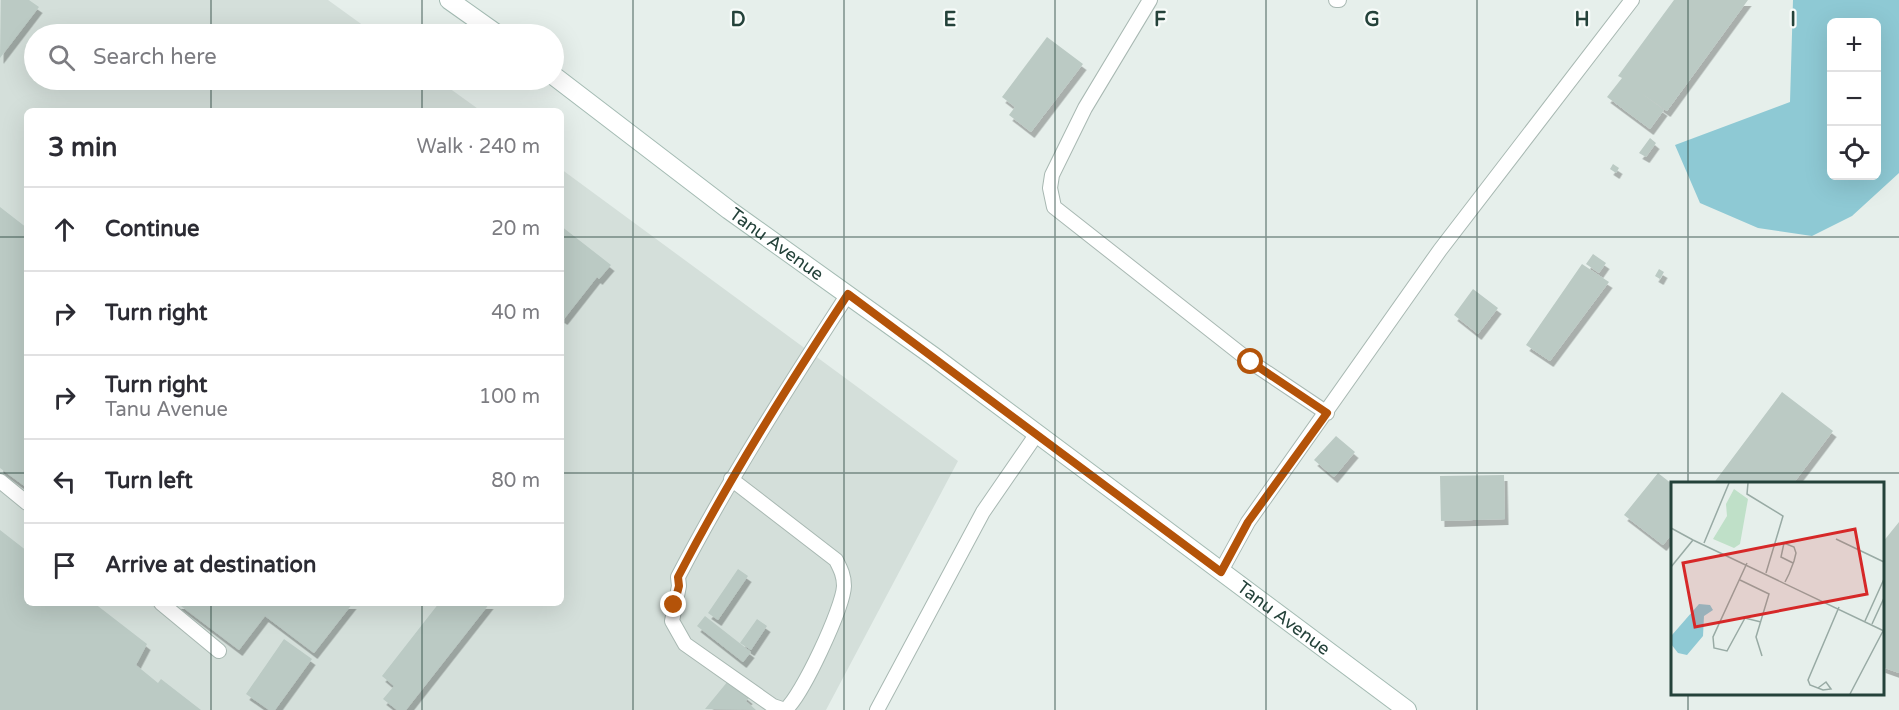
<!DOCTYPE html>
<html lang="en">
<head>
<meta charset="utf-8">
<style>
  body { margin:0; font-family:"Varela Round",sans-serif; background:#f2f2f3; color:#2b2b33 }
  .controls { position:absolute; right:18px; top:18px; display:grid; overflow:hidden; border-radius:9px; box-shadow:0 6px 24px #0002 }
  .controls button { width:54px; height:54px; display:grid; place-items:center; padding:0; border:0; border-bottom:2px solid #e1e1e2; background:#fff; color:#2b2b33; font:30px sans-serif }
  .stop { position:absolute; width:18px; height:18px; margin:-14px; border:4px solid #b45309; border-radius:50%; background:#fff }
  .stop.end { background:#b45309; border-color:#fff; box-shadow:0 2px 6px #0008 }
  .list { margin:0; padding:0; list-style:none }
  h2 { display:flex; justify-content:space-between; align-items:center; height:78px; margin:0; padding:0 24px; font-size:26px }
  h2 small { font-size:20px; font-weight:400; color:#7c7c81 }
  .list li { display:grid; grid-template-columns:39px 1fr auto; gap:18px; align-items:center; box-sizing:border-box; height:84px; padding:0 24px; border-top:2px solid #e1e1e2 }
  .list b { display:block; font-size:22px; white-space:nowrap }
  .list p { margin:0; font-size:20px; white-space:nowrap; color:#7c7c81 }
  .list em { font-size:20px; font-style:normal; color:#7c7c81 }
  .icon { flex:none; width:33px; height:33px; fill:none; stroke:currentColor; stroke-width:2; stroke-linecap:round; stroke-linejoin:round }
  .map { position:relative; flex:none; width:1899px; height:710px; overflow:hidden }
  .search { position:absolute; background:#fff; box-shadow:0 6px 24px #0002; left:24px; top:24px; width:540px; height:66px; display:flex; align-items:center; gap:15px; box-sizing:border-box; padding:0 21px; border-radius:33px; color:#7c7c81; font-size:22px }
  .panel { position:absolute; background:#fff; box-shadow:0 6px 24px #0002; left:24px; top:108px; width:540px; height:498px; border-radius:9px }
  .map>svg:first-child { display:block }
  .built { fill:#d4dfda }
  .water { fill:#8ec9d4; fill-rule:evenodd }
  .building { fill:#bbcac4; filter:url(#shadow) }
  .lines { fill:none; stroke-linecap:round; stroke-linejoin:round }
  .lane-casing { stroke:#a8b8b2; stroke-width:16 }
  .secondary-casing { stroke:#a4bbb3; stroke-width:20 }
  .lane { stroke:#fff; stroke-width:14 }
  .secondary { stroke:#fff; stroke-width:18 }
  .route { stroke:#b45309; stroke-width:8 }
  .grid { fill:none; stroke:#24423a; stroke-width:1.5; stroke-opacity:0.55 }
  .labels { text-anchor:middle; stroke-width:4.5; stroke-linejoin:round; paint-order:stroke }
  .street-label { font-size:18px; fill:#24423a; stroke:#f7fbf9 }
  .inset-road { fill:none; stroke:#98aaa4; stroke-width:1.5 }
  .view { fill:#d62828; fill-opacity:0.15; stroke:#d62828; stroke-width:3 }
  .inset-edge { fill:none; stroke:#24423a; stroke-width:3 }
  .grid-label { font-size:20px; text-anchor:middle; font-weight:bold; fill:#24423a; stroke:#f7fbf9; stroke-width:4.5; stroke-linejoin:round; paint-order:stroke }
</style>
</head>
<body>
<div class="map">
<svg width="1899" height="710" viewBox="0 0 1899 710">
  <defs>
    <filter id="shadow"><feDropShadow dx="3.5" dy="6" stdDeviation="0" flood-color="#0004"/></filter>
  </defs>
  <rect width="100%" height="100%" fill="#e6efeb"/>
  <path class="built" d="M0 0H328L375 34H34V80H438L481 111H27V603H561V169L958 461 826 710H0Z"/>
  <path class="water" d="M1793 0H1899V173L1852 216 1812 236 1758 228 1700 203 1675 145 1790 102ZM1832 22H1876V176H1832Z"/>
  <path class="building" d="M1 0H29L39 7 0 58Z
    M1674 0H1748L1667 111 1641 93 1664 110 1650 129 1607 97 1622 78 1618 76Z
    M1047 37 1083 64 1031 132 1009 115 1015 107 1002 97Z
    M1650 138 1656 143 1646 157 1639 153Z
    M1613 164 1619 168 1616 173 1610 169Z
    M0 207 27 228V488L0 468Z
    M561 226 611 265 599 279 597 277 564 319 561 317Z
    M1593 254 1606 263 1599 273 1586 264Z
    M1582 264 1609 282 1550 361 1526 345Z
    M1659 269 1664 272 1660 279 1655 276Z
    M1473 289 1498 308 1478 334 1454 315Z
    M1782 392 1833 431 1793 484H1713Z
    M1336 436 1355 452 1334 477 1314 460Z
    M1658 473 1672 484V534L1663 545 1624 515Z
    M1504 475 1505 519 1441 521 1440 476Z
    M1899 522V673L1882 667V543Z
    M0 530 27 551V603H94L147 644 136 665 158 683 161 679 201 710H0Z
    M738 569 748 576 718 620 708 613Z
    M177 603H353L314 653 265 616 239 650Z
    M439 603H490L406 710H397L383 699 394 686 382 676Z
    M705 616 751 652 743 662 697 626Z
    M757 619 767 626 751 650 740 643Z
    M284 639 312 659 275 710H269L246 694Z
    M728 681 749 698 746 701 756 710 705 709Z"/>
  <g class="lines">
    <g class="lane-casing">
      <path id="lane" d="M1150 0 1085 108 1052 175 1050 188 1054 207 1251 362 1327 413
        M1336 0H1339
        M731 479 836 560C840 568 844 575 844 586 843 608 802 696 785 710L773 706 685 644 672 621 679 586 678 577C729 479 788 387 848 294
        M0 481 27 503
        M1221 571 1248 522 1440 250 1632 0
        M161 603 219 651
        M877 710 983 512 1036 435"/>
    </g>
    <g class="secondary-casing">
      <g id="secondary">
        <path d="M449 0 497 34"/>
        <path id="s1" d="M554 76 729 210 933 356 1407 710"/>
      </g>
    </g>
    <use href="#lane" class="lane"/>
    <use href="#secondary" class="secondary"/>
  </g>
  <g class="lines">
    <path class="route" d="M674 605 679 586 678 577C729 479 787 387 848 294L1221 572 1248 522 1327 413 1251 362"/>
  </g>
  <path class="grid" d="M211 0V34M422 0V34M633 0V710M844 0V710M1055 0V710M1266 0V710M1477 0V710M1688 0V484M211 80V111M422 80V111M0 237H27M561 237H1899M0 473H27M561 473H1899M211 603V710M422 603V710M1688 694V710"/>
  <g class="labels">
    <g class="street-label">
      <text dy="6" stroke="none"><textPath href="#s1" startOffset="279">Tanu Avenue</textPath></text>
      <text dy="6" stroke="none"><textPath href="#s1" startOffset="909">Tanu Avenue</textPath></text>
    </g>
  </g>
  <g transform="translate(1671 482)">
    <rect width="213" height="213" fill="#e6efeb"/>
    <path d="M63 7 77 17 69 62 63 66 42 57 56 34 55 22Z" fill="#bfe0c8"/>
    <path d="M28 122 39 123 42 128 33 134 32 154 16 173 7 171 0 162 1 153Z" fill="#8ec9d4"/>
    <path class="inset-road" d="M77 1 76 12 112 34 95 91M0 46 22 58M165 57 213 80M33 61 58 1M76 81 42 155 43 166 56 169 74 136 90 140M0 85 22 58 213 149M69 98 98 112 85 155 91 174M114 100 118 92 123 79 125 71 123 65 113 61 110 75 122 81M194 139 213 97M201 142 213 116M147 206 155 200 160 207 152 208 139 203 137 198 168 125M179 212 212 149"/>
    <path class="view" d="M184 47 196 112 24 145 12 81Z"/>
    <rect width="213" height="213" class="inset-edge"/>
  </g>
  <g class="grid-label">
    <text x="738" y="26">D</text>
    <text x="950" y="26">E</text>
    <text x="1160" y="26">F</text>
    <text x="1372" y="26">G</text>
    <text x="1582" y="26">H</text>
    <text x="1793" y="26">I</text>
  </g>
</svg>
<div class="controls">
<button>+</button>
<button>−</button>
<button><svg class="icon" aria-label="locate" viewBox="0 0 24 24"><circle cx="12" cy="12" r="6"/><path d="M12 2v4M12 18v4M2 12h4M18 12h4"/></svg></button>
</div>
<div class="stop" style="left:1251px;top:362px"></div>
<div class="stop end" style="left:674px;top:605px"></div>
<div class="search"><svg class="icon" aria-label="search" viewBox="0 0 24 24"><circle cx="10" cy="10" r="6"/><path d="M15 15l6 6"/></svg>Search here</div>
<section class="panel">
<h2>3 min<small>Walk · 240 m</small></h2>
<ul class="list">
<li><svg class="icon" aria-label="ahead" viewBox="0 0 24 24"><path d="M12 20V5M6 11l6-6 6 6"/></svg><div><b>Continue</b></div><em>20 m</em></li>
<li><svg class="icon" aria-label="right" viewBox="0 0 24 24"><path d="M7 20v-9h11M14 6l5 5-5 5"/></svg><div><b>Turn right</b></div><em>40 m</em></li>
<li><svg class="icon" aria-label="right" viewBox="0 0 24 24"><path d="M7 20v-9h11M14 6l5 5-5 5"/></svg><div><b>Turn right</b><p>Tanu Avenue</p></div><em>100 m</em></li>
<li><svg class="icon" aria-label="left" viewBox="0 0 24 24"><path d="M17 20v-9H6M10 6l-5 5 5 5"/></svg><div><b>Turn left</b></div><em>80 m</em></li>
<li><svg class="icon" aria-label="arrive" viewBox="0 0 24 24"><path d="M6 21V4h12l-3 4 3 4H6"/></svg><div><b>Arrive at destination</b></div></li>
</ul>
</section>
</div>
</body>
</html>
